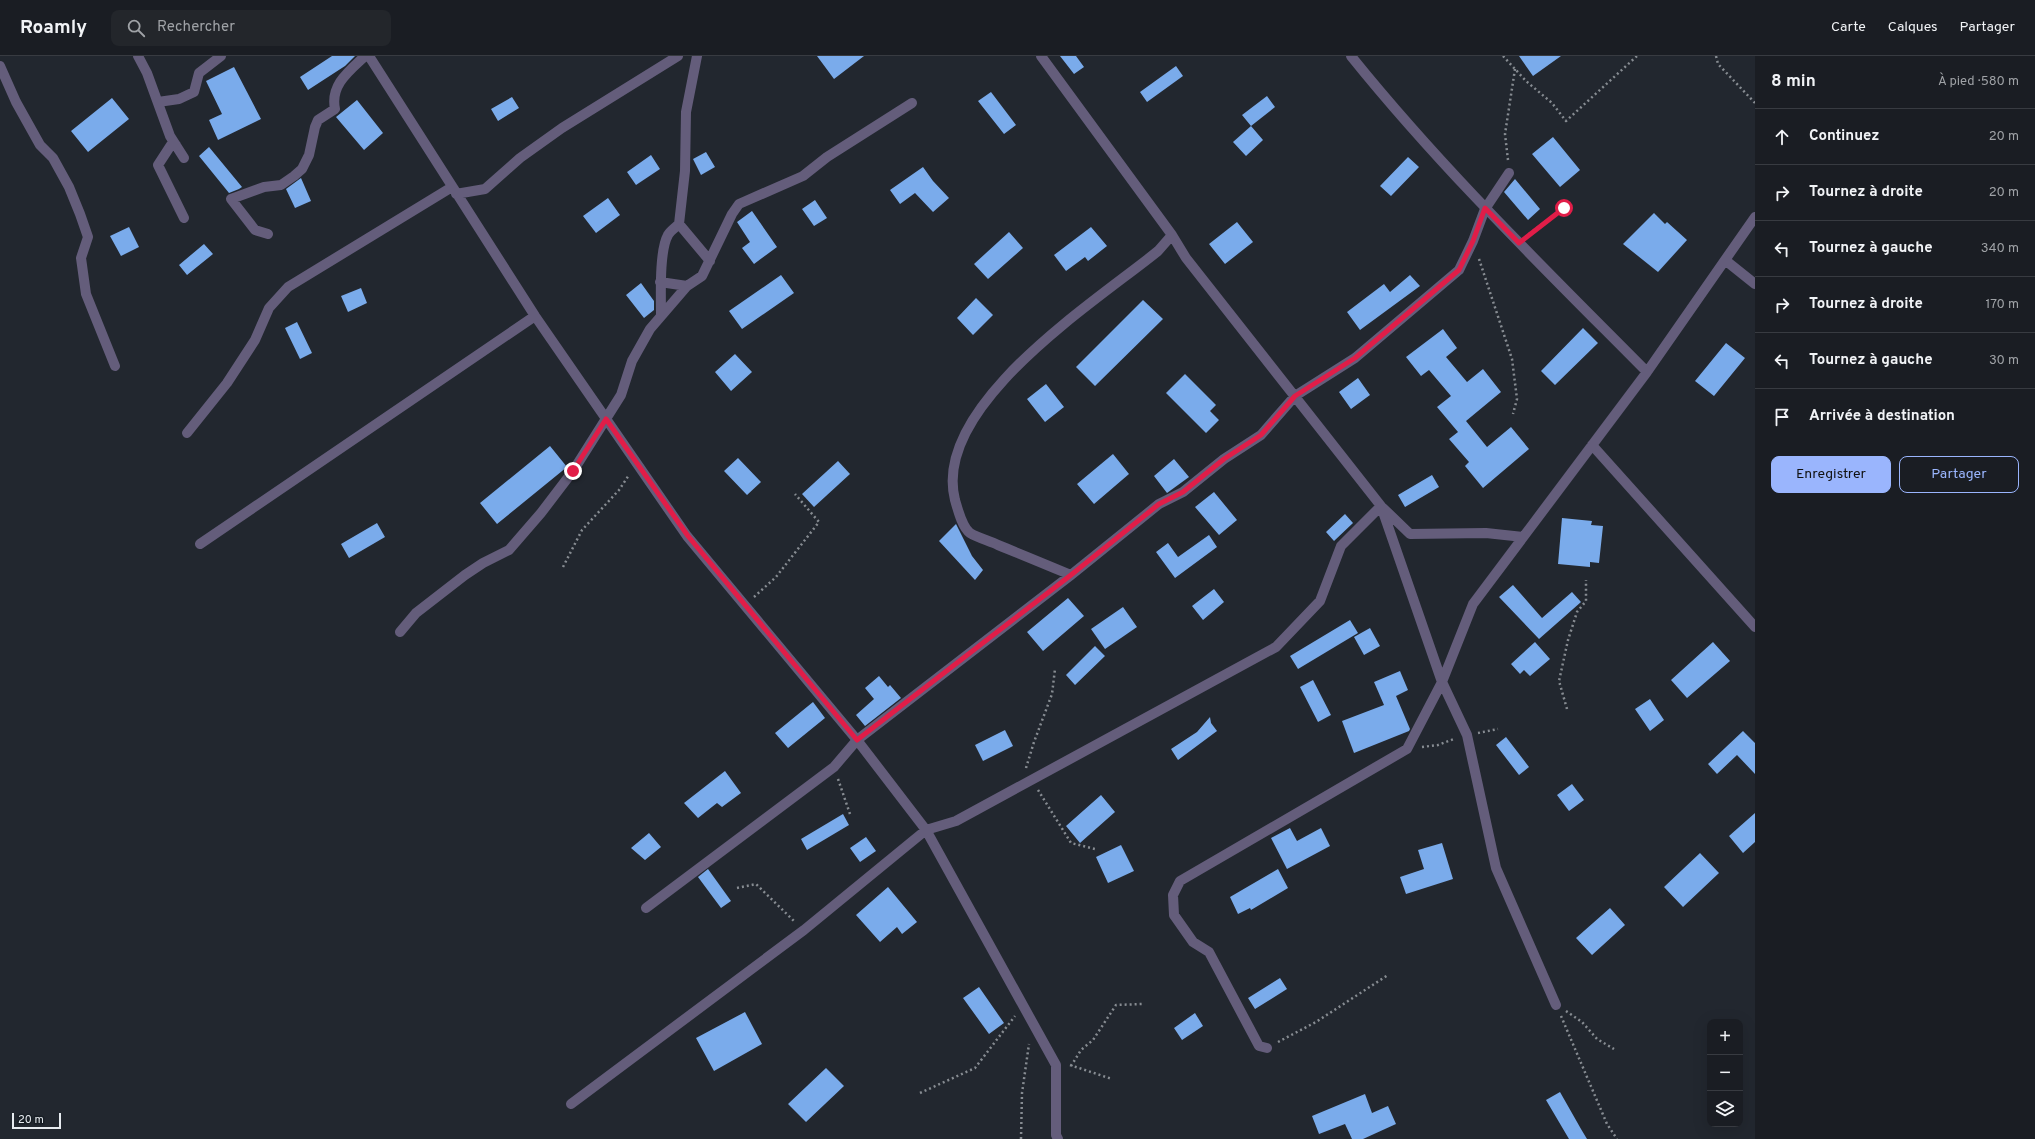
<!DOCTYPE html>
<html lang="fr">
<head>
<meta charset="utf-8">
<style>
  body { margin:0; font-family:Overpass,sans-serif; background:#23262b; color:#f1f3f6 }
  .controls { position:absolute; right:12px; bottom:12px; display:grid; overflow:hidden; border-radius:8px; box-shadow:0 4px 16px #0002 }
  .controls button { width:36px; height:36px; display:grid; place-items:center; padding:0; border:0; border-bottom:1px solid #383b41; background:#1a1d23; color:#f1f3f6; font:20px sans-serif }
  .scale { position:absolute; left:12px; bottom:10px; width:49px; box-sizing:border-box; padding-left:4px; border:2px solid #e7ebf0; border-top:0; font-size:11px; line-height:14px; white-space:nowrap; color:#e7ebf0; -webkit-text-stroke:3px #181e25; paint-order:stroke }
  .stop { position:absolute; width:12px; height:12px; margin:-9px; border:3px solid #e11d48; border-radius:50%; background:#fff }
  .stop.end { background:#e11d48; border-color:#fff; box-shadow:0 1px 4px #0008 }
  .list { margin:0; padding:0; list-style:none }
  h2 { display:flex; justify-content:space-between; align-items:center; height:52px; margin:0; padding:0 16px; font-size:17px }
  h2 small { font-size:13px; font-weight:400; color:#9fa2a6 }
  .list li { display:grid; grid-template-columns:26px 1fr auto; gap:12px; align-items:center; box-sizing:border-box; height:56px; padding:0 16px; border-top:1px solid #383b41 }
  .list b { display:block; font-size:15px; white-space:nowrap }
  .list em { font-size:13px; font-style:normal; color:#9fa2a6 }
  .actions { display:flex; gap:8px; padding:12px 16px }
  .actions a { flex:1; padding:9px 0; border:1px solid #9ab5fd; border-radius:8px; text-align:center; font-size:14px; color:#9ab5fd }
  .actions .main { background:#9ab5fd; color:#111 }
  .icon { flex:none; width:22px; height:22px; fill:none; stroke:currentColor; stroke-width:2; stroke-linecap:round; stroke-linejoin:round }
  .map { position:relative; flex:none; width:1755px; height:1083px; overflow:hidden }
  header { display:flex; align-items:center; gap:24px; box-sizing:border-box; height:56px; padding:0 20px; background:#1a1d23; border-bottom:1px solid #383b41 }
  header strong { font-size:19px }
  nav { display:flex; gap:22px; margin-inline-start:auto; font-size:14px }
  .search { width:280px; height:36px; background:#23262b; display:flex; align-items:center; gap:10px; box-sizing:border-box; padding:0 14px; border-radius:8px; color:#9fa2a6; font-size:15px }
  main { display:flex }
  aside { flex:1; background:#1a1d23 }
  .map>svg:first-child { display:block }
  .building { fill:#7aabeb }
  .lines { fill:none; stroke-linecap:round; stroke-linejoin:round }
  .path { stroke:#878c92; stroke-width:2.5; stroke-dasharray:2 3; stroke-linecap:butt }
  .minor { stroke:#645d7b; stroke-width:10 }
  .route { stroke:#e11d48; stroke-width:5 }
</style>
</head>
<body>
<header>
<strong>Roamly</strong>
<div class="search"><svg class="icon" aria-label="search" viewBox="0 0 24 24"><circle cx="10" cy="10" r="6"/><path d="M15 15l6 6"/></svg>Rechercher</div>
<nav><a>Carte</a><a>Calques</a><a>Partager</a></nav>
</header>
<main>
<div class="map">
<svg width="1755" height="1083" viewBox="0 0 1755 1083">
  <rect width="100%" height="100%" fill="#22272f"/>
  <path class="building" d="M332 0H355L345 10 308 34 300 21Z
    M817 0H864L834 23Z
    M1060 0H1076L1084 11 1074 18Z
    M1519 0H1561L1533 20Z
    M1176 10 1183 20 1147 46 1140 36Z
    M234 11 261 63 218 84 209 64 222 58 206 25Z
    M991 36 1016 69 1004 78 978 45Z
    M1267 40 1275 51 1251 70 1242 59Z
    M512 41 519 52 498 65 491 53Z
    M112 42 129 63 88 96 71 75Z
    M357 44 383 77 364 94 336 61Z
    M1251 70 1263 84 1246 100 1233 86Z
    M1553 81 1580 114 1560 131 1532 98Z
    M209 91 242 131 239 133 229 137 199 100Z
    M706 96 715 111 701 119 693 103Z
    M651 99 660 113 636 129 627 116Z
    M1408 101 1419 111 1391 140 1380 130Z
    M923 111 933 125 949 142 933 156 915 137 900 148 890 134Z
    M301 122 311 145 295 152 286 133Z
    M1515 123 1540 153 1528 164 1504 136Z
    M608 142 620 159 596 177 583 160Z
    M815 144 827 162 814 170 802 153Z
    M752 155 777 191 754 208 742 192 750 186 737 166Z
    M1654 157 1665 168 1667 166 1687 184 1658 216 1623 188Z
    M1237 166 1253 186 1225 208 1209 188Z
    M129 171 139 191 121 200 110 180Z
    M1091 171 1107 190 1088 205 1085 201 1066 215 1054 199Z
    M1009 176 1023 192 988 223 974 208Z
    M204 188 213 198 187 219 179 209Z
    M781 219 794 237 742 273 729 255Z
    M1410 219 1420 230 1360 274 1347 256 1384 228 1390 236Z
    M641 227 654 245V254L644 262 626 239Z
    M361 232 367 247 348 256 341 240Z
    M976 242 993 259 973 279 957 262Z
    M1143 244 1163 263 1095 330 1076 311Z
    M297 266 312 297 300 303 285 272Z
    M1583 272 1598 287 1555 329 1541 315Z
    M1443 273 1457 292 1446 301 1467 326 1483 313 1501 336 1466 365 1487 391 1511 371 1529 393 1483 432 1465 410 1469 406 1449 383 1458 376 1437 351 1451 340 1429 314 1421 320 1406 301Z
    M1726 287 1745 302 1714 340 1695 325Z
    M735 298 752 316 731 335 715 316Z
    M1185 318 1216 349 1210 355 1219 364 1206 377 1166 337Z
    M1358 322 1370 339 1351 353 1339 336Z
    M1046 328 1064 351 1045 366 1027 343Z
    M550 390 567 411 497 468 480 447Z
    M1113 398 1129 418 1094 448 1077 428Z
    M738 402 761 426 747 439 724 415Z
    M1174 403 1189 421 1167 437 1154 420Z
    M838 405 850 418 814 451 802 438Z
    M1432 419 1439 431 1405 451 1398 439Z
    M1214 436 1237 464 1219 479 1195 451Z
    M1345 458 1353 467 1334 485 1326 476Z
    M1562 462 1592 465 1591 469 1603 470 1599 507 1590 506V511L1558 508Z
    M377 467 385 481 349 502 341 488Z
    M956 468 972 500 983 514 975 524 939 485Z
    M1209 479 1217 491 1175 522 1156 496 1168 487 1178 501Z
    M1513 529 1542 562 1572 536 1581 546 1539 583 1499 541Z
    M1214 533 1224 546 1203 564 1192 550Z
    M1068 542 1084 560 1043 595 1027 576Z
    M1123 551 1137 571 1105 593 1091 573Z
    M1350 564 1358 577 1298 613 1290 600Z
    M1370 572 1380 590 1364 599 1354 581Z
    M1535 586 1550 603 1530 620 1524 614 1520 618 1511 608Z
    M1713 586 1730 605 1687 642 1671 624Z
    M1095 590 1105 600 1075 629 1066 619Z
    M1400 615 1408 634 1396 640 1410 673 1409 675 1354 697 1342 665 1384 649 1374 626Z
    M879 620 888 631 890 629 901 642 865 670 856 659 874 643 865 632Z
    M1313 624 1331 659 1318 666 1300 631Z
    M1650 643 1664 664 1650 675 1635 653Z
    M813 646 825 662 788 692 775 677Z
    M1210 661 1211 667 1217 675 1178 704 1171 693 1197 676Z
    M1005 674 1013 690 983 705 975 689Z
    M1743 675 1755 687V718L1737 699 1717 718 1708 708Z
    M1506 681 1529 711 1519 719 1496 689Z
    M725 715 741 737 722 751 717 747 698 762 684 747Z
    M1572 728 1584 744 1569 755 1557 739Z
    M1101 739 1115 756 1080 787 1066 770Z
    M1755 757V786L1743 797 1729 780Z
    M843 758 849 769 807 794 801 783Z
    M1290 772 1297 785 1321 772 1330 790 1287 813 1271 782Z
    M649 777 661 791 645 804 631 792Z
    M866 781 876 795 860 806 850 792Z
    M1442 787 1453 823 1406 838 1400 821 1424 813 1418 794Z
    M1121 789 1134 815 1108 827 1096 801Z
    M1700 797 1719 817 1683 851 1664 831Z
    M708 813 731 845 721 852 698 821Z
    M1278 813 1288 832 1251 854 1250 852 1238 858 1230 841Z
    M888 831 917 866 902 878 897 871 880 886 856 859Z
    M1610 852 1625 869 1592 899 1576 882Z
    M1280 922 1287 933 1255 953 1248 942Z
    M979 931 1004 967 989 978 963 942Z
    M745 956 762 988 714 1015 696 982Z
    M1195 957 1203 970 1182 984 1174 972Z
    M826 1012 844 1030 806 1066 788 1048Z
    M1560 1036 1581 1073 1587 1083H1569L1546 1044Z
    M1365 1038 1372 1057 1388 1050 1396 1068 1363 1083H1352L1345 1068 1319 1078 1312 1060Z"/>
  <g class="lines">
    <path class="path" d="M1503 0 1526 25 1552 47 1566 65 1637 0
      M1716 0 1718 8 1755 47
      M1508 104 1505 78 1515 13
      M1529 178 1564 152
      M1479 203 1512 303 1517 343 1513 358
      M563 511 582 474 619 434 629 419
      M754 541 776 521 819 466 795 438
      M1567 653 1559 625 1568 584 1577 556 1586 545V524
      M1478 677 1498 673
      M1422 691 1438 689 1454 683
      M1026 712 1034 686 1052 638 1055 613
      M838 723 850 758
      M1038 734 1071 787 1095 793
      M737 832 756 828 795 866
      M1566 955 1582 966 1597 983 1614 993
      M1561 960 1607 1068 1617 1083
      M1278 986 1316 966 1388 919
      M1070 1009 1112 1023
      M1071 1010 1081 994 1093 984 1116 949 1142 948
      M920 1037 975 1012 1015 960
      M1021 1083 1022 1037 1029 988"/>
    <path class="minor" d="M138 0 147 17 170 80 184 102
      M369 0 535 260 687 480 857 684 926 774 1056 1009V1079L1058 1083
      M1351 0C1442 113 1545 213 1647 316
      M0 10 16 46 40 89 53 102 69 131 80 158 88 181 81 202 86 238 115 310
      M158 46 179 43 194 36 199 17 221 0
      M176 89H171L158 109 184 162
      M456 138 485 133 520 102 562 72 678 0
      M679 168 710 205
      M268 178 255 174 231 143 264 131 281 129 294 120 302 113 309 99 315 71 318 64 335 53C330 29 349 15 365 0
      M1725 204 1755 228
      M660 226 687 230
      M661 259C661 240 659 195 668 179 670 175 676 171 679 168L685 115 686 56 697 0
      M187 377 227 327 255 284 269 252 288 231 452 131
      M1592 389 1755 571
      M1381 450 1442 626 1467 679 1496 812 1556 949
      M1383 452 1410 478 1486 477 1523 481
      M200 488 535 260
      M1071 519C1047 509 1023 499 998 489 990 485 978 482 970 477 962 471 958 454 955 444 931 350 1095 246 1158 195L1172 179
      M400 576 416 557 465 519 483 507 509 494 541 457 573 415 621 339 632 305 650 273 687 230 702 220 732 158 739 148 803 120 827 101 912 47
      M646 852 834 711 857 684 1071 519 1159 448 1183 436 1224 403 1261 379 1295 340 1355 302 1459 214 1473 185 1485 153 1509 117
      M1267 992 1259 990 1209 896 1193 886 1174 859 1173 839 1180 825 1407 693 1442 626 1473 548 1647 316 1755 161
      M571 1048 804 874 926 774 956 765 1276 591 1320 545 1341 490 1381 450 1186 202 1172 179 1041 0"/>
  </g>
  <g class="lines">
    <path class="route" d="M573 415 606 363 688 480 857 684 1071 519 1159 448 1183 436 1224 403 1261 379 1295 340 1355 302 1459 214 1473 185 1485 152 1519 187 1564 152"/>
  </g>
</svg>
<div class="controls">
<button>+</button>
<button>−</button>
<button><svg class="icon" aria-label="layers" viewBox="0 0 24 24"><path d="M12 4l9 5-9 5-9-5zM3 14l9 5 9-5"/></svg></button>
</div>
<div class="scale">20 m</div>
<div class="stop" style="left:1564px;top:152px"></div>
<div class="stop end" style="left:573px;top:415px"></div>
</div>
<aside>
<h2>8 min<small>À pied · 580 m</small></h2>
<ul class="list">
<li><svg class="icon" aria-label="ahead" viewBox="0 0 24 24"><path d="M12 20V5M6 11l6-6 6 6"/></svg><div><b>Continuez</b></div><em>20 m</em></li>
<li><svg class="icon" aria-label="right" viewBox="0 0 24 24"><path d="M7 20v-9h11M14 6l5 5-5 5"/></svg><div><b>Tournez à droite</b></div><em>20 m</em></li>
<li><svg class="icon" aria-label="left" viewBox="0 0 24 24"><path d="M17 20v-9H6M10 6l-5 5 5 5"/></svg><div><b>Tournez à gauche</b></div><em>340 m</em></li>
<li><svg class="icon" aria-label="right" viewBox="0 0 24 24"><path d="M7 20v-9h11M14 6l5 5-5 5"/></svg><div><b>Tournez à droite</b></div><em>170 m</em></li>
<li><svg class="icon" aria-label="left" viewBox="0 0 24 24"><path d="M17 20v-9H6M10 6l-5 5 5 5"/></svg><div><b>Tournez à gauche</b></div><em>30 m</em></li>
<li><svg class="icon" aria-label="arrive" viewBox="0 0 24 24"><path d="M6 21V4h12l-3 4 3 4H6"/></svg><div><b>Arrivée à destination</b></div></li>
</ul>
<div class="actions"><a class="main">Enregistrer</a><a>Partager</a></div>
</aside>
</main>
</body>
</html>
